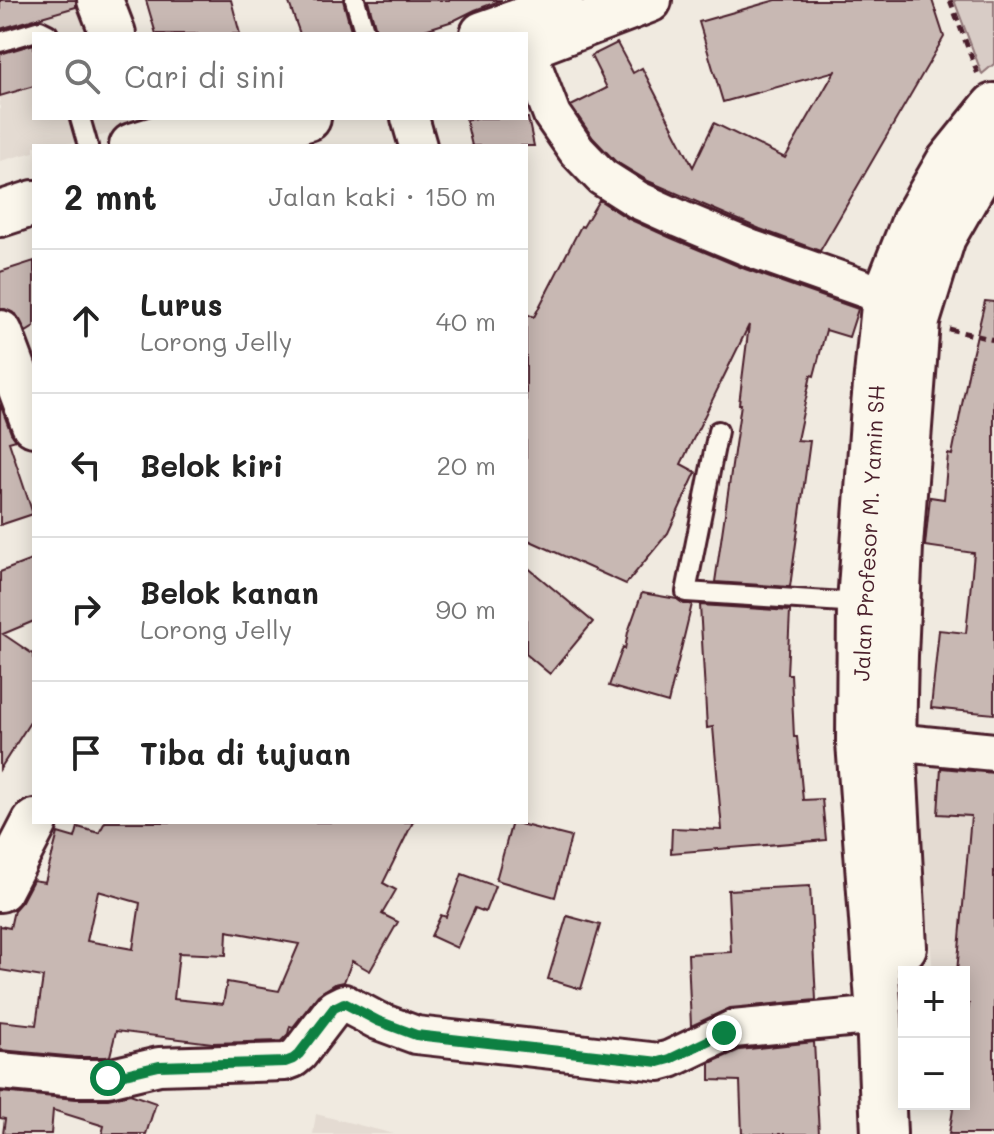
<!DOCTYPE html>
<html lang="id">
<head>
<meta charset="utf-8">
<style>
  body { margin:0; font-family:Mali,sans-serif; background:#f6f6f6; color:#222 }
  .controls { position:absolute; right:24px; bottom:24px; display:grid; overflow:hidden; border-radius:0px; box-shadow:0 4px 20px #0003 }
  .controls button { width:72px; height:72px; display:grid; place-items:center; padding:0; border:0; border-bottom:2px solid #e0e0e0; background:#fff; color:#222; font:40px sans-serif }
  .stop { position:absolute; width:24px; height:24px; margin:-18px; border:6px solid #0b8043; border-radius:50%; background:#fff }
  .stop.end { background:#0b8043; border-color:#fff; box-shadow:0 2px 8px #0008 }
  .list { margin:0; padding:0; list-style:none }
  h2 { display:flex; justify-content:space-between; align-items:center; height:104px; margin:0; padding:0 32px; font-size:34px }
  h2 small { font-size:26px; font-weight:400; color:#767676 }
  .list li { display:grid; grid-template-columns:52px 1fr auto; gap:24px; align-items:center; box-sizing:border-box; height:144px; padding:0 32px; border-top:2px solid #e0e0e0 }
  .list b { display:block; font-size:30px; white-space:nowrap }
  .list p { margin:0; font-size:26px; white-space:nowrap; color:#767676 }
  .list em { font-size:26px; font-style:normal; color:#767676 }
  .icon { flex:none; width:44px; height:44px; fill:none; stroke:currentColor; stroke-width:2; stroke-linecap:round; stroke-linejoin:round }
  .map { position:relative; flex:none; width:994px; height:1134px; overflow:hidden }
  .search { position:absolute; background:#fff; box-shadow:0 4px 20px #0003; left:32px; top:32px; width:496px; height:88px; display:flex; align-items:center; gap:20px; box-sizing:border-box; padding:0 28px; border-radius:0px; color:#767676; font-size:30px }
  .panel { position:absolute; background:#fff; box-shadow:0 4px 20px #0003; left:32px; top:144px; width:496px; height:680px; border-radius:0px }
  .map>svg:first-child { display:block }
  .built { fill:#e4dbd2 }
  .park { fill:#d8ccc6; stroke:#917678; stroke-width:2 }
  .building { fill:#c8b8b3; stroke:#4a1f2b; stroke-width:2; fill-rule:evenodd }
  .lines { fill:none; stroke-linecap:round; stroke-linejoin:round }
  .lane-casing { stroke:#4a1f2b; stroke-width:24 }
  .street-casing { stroke:#4a1f2b; stroke-width:42 }
  .secondary-casing { stroke:#4a1f2b; stroke-width:50 }
  .primary-casing { stroke:#4a1f2b; stroke-width:50 }
  .highway-casing { stroke:#4a1f2b; stroke-width:50 }
  .path { stroke:#4a1f2b; stroke-width:5; stroke-dasharray:8 6; stroke-linecap:butt }
  .lane { stroke:#fbf7ec; stroke-width:18 }
  .street { stroke:#fbf7ec; stroke-width:36 }
  .secondary { stroke:#fbf7ec; stroke-width:44 }
  .primary { stroke:#fbf7ec; stroke-width:44 }
  .highway { stroke:#fbf7ec; stroke-width:44 }
  .route { stroke:#0b8043; stroke-width:10 }
  .labels { text-anchor:middle; stroke-width:6; stroke-linejoin:round; paint-order:stroke }
  .street-label { font-size:22px; fill:#4a1f2b; stroke:#fbf7ec }
</style>
</head>
<body>
<div class="map">
<svg width="994" height="1134" viewBox="0 0 994 1134">
  <rect width="100%" height="100%" fill="#f0eae0"/>
  <filter id="ink" filterUnits="userSpaceOnUse"><feTurbulence type="fractalNoise" baseFrequency=".0125" numOctaves="2"/><feDisplacementMap in="SourceGraphic" scale="16" xChannelSelector="R" yChannelSelector="G"/><feConvolveMatrix kernelMatrix="1 2 1 2 8 2 1 2 1" color-interpolation-filters="sRGB"/></filter>
  <g filter="url(#ink)">
    <path class="built" d="M0 0H84L96 34H34V118H125L129 129 59 146H34V152L0 161Z
      M912 759 994 766V1020L964 1014V972H933Z
      M316 1114 394 1134H313Z"/>
    <path class="park" d="M954 0H994V64L982 74Z"/>
    <path class="building" d="M0 0H76V7L0 29Z
      M146 0H231L240 34H156Z
      M288 0H343L352 34H300Z
      M368 0H502L475 10 453 21 412 34H377Z
      M776 0H932L944 37 820 251 760 229 648 181 615 161 593 138 571 106 607 88 591 56 617 43 633 73 642 68 693 167 714 123 785 158 835 71 723 102 699 22Z
      M34 44V86L0 96V54Z
      M478 118H528L534 146H472L466 120Z
      M599 200 629 219 671 238 745 269 858 309 849 337 826 330 814 376 811 375 797 440 810 441 790 587 715 582 741 404H739L749 325 681 464 696 472 668 533 626 584 526 539V314L534 317 581 226 583 227Z
      M34 261V327L26 332 16 314 5 309H0V272Z
      M985 301 994 302V714L931 708 939 630 966 633 974 553 925 546 930 497 944 499 948 454 952 455 970 364Z
      M0 404 11 433 16 440 9 442 33 514 0 525Z
      M34 559V621L3 634 34 655V716L0 769V572Z
      M526 566 593 622 550 674 526 654Z
      M642 593 677 599 684 604H692L668 703 609 686 623 647 625 649 628 632Z
      M700 605 790 611 787 674H791L794 737H797L803 800 822 799 826 840 671 853 672 828 722 830 713 727 707 728Z
      M941 768 994 773V1134H949L954 1104H964V1038L969 1004H964V972H957L971 816 938 814Z
      M105 822H413L383 883 396 890 382 914 398 922 370 971 352 961 344 982 335 984 318 995 293 1027 290 1026 288 1034 281 1041 212 1043 116 1031 110 1056 106 1057H77L0 1050V1021L36 1025 43 977 0 970V926L10 928 14 910 22 901 33 880 45 882 58 833 75 838 78 827 99 833ZM98 891 140 903 133 949 87 941ZM227 931 299 944 279 991 227 982 223 1004 174 999 179 953 226 955Z
      M512 822 571 837 555 897 496 880Z
      M462 874 495 886 485 912 475 908 457 948 431 936 441 915 446 917Z
      M810 886 816 1000 730 1008 691 1026 688 954 731 952 728 890Z
      M567 916 600 925 581 989 548 979Z
      M814 1042 819 1134H742L740 1081 710 1080V1063L739 1050Z
      M0 1092 76 1099H108L130 1094 156 1103 146 1134H102L104 1126 53 1110 51 1134H3L5 1119 0 1118Z"/>
    <g class="lines">
      <g class="lane-casing">
        <path id="lane" d="M355 0 365 34
          M0 42 40 30 48 34
          M80 118 88 146
          M718 431 686 592 860 603"/>
      </g>
      <g class="street-casing">
        <path id="street" d="M526 47 552 115 577 151 602 177 638 200 680 219 752 249 885 296
          M410 118 418 146
          M893 742 994 752
          M0 1071 76 1078H108L159 1066 285 1062 293 1059 299 1054 334 1008 344 1003 378 1021 416 1035 659 1062 670 1059 733 1029 879 1015"/>
      </g>
      <g class="secondary-casing">
        <path id="secondary" d="M100 0 113 34
          M0 333 34 424
          M0 889 35 822"/>
      </g>
      <g class="primary-casing">
        <path id="primary" d="M483 34 561 7
          M526 47 649 0
          M132 146 224 118
          M219 146 308 118
          M0 214 34 203"/>
      </g>
      <g class="highway-casing">
        <path id="highway" d="M904 947 893 742 895 655 900 546 917 321 943 237 975 181 994 158
          M884 1134 879 1015 859 742 860 603 874 406 885 296 914 222 948 163 994 106"/>
      </g>
      <path class="path" d="M950 0 979 77
        M949 329 994 340"/>
      <use href="#lane" class="lane"/>
      <use href="#street" class="street"/>
      <use href="#secondary" class="secondary"/>
      <use href="#primary" class="primary"/>
      <use href="#highway" class="highway"/>
    </g>
  </g>
  <g class="lines" filter="url(#ink)">
    <path class="route" d="M108 1078 159 1066 285 1062 293 1059 299 1054 334 1008 344 1003 378 1021 416 1035 659 1062 670 1059 724 1033"/>
  </g>
  <g class="labels">
    <g class="street-label">
      <text transform="translate(869 533) rotate(-87)" y="8">Jalan Profesor M. Yamin SH</text>
    </g>
  </g>
</svg>
<div class="controls">
<button>+</button>
<button>−</button>
</div>
<div class="stop" style="left:108px;top:1078px"></div>
<div class="stop end" style="left:724px;top:1033px"></div>
<div class="search"><svg class="icon" aria-label="search" viewBox="0 0 24 24"><circle cx="10" cy="10" r="6"/><path d="M15 15l6 6"/></svg>Cari di sini</div>
<section class="panel">
<h2>2 mnt<small>Jalan kaki · 150 m</small></h2>
<ul class="list">
<li><svg class="icon" aria-label="ahead" viewBox="0 0 24 24"><path d="M12 20V5M6 11l6-6 6 6"/></svg><div><b>Lurus</b><p>Lorong Jelly</p></div><em>40 m</em></li>
<li><svg class="icon" aria-label="left" viewBox="0 0 24 24"><path d="M17 20v-9H6M10 6l-5 5 5 5"/></svg><div><b>Belok kiri</b></div><em>20 m</em></li>
<li><svg class="icon" aria-label="right" viewBox="0 0 24 24"><path d="M7 20v-9h11M14 6l5 5-5 5"/></svg><div><b>Belok kanan</b><p>Lorong Jelly</p></div><em>90 m</em></li>
<li><svg class="icon" aria-label="arrive" viewBox="0 0 24 24"><path d="M6 21V4h12l-3 4 3 4H6"/></svg><div><b>Tiba di tujuan</b></div></li>
</ul>
</section>
</div>
</body>
</html>
